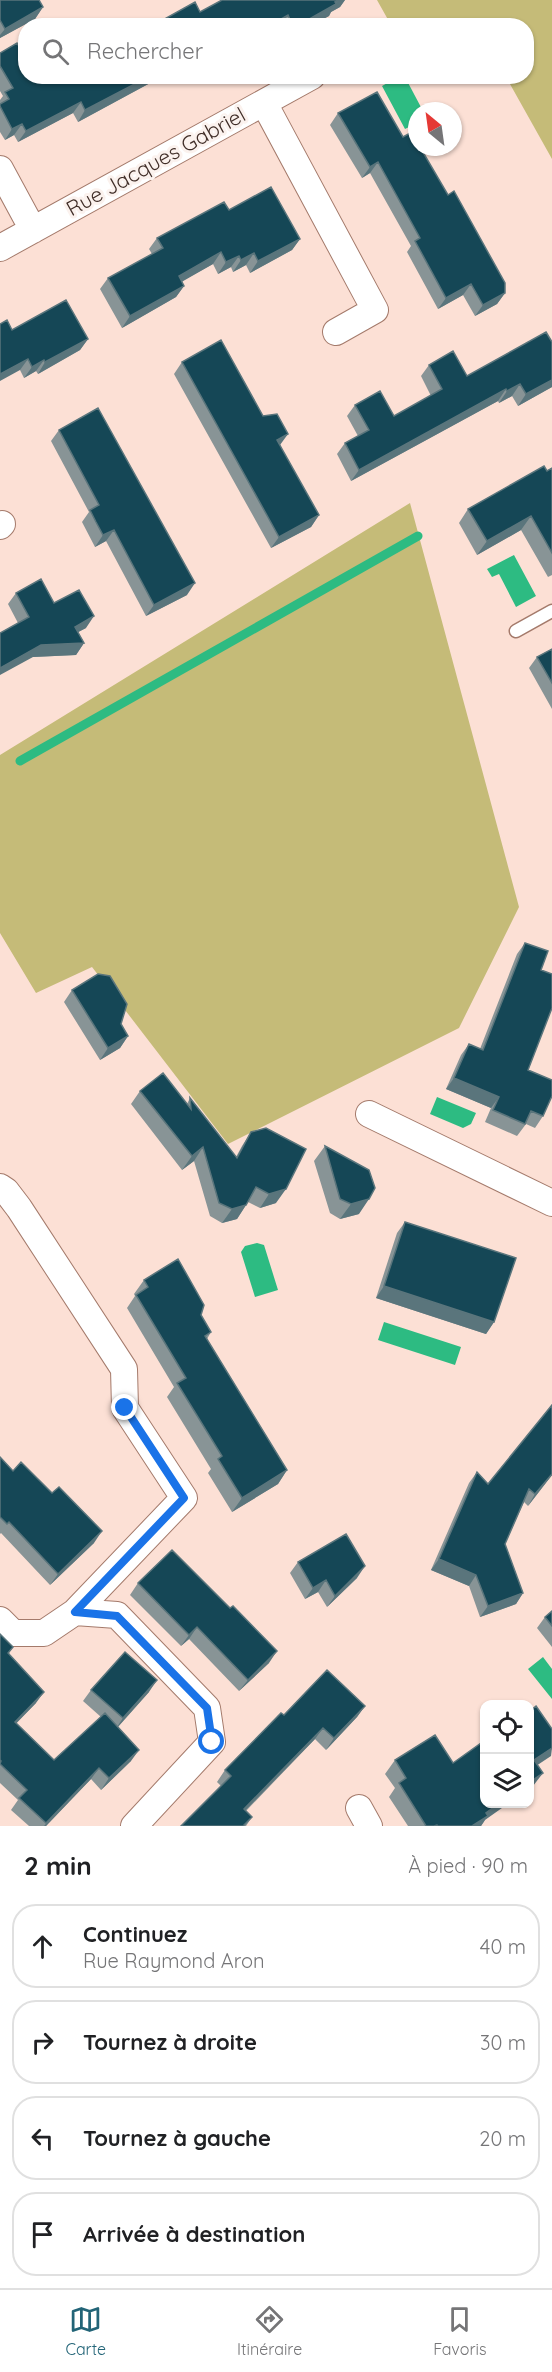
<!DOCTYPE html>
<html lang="fr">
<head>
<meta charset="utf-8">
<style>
  body { margin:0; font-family:Quicksand,sans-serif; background:#f2f2f2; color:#202124 }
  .controls { position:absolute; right:18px; bottom:18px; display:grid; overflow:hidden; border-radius:12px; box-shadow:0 2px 4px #0004 }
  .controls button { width:54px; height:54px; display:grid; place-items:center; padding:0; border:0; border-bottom:2px solid #e0e0e0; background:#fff; color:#202124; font:30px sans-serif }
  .compass { position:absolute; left:408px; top:102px; width:54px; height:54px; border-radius:50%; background:#fff; box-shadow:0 2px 4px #0004; rotate:331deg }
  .stop { position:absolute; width:18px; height:18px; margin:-14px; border:4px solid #1a73e8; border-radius:50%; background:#fff }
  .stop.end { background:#1a73e8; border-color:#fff; box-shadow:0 2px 6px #0008 }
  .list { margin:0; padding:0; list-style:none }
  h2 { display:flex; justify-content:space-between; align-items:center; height:78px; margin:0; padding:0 24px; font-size:26px }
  h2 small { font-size:20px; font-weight:400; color:#757577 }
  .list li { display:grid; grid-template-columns:39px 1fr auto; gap:18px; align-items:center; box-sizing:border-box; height:84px; margin:0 12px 12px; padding:0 12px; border:2px solid #e0e0e0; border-radius:24px }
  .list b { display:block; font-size:22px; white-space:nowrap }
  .list p { margin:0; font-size:20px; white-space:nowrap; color:#757577 }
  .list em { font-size:20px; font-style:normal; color:#757577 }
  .icon { flex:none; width:33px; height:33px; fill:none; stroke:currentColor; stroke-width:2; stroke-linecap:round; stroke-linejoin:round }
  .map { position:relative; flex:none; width:552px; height:1826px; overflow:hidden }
  .search { position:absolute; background:#fff; box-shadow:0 2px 4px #0004; left:18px; right:18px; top:18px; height:66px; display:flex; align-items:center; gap:15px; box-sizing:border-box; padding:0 21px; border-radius:24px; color:#757577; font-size:22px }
  .sheet { height:462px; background:#fff }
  nav { display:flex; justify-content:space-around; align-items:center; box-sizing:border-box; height:84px; border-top:2px solid #e0e0e0; background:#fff; font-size:16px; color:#757577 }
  nav a { display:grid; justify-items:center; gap:3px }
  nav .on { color:#226477 }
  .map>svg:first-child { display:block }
  .green { fill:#c5bb78 }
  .water { fill:#2dbb82 }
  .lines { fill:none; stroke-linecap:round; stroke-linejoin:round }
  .stream { stroke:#2dbb82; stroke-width:9 }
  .lane-casing { stroke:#a47a6b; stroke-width:15 }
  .street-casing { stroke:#a47a6b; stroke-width:28 }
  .lane { stroke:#fff; stroke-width:12 }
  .street { stroke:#fff; stroke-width:26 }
  .wall { fill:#889496 }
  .shaded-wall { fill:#5a757c }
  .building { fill:#154756; stroke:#5a757c; stroke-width:1.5 }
  .route { stroke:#1a73e8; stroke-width:8 }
  .labels { text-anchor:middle; stroke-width:6; stroke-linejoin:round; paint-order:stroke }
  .street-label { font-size:21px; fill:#402e28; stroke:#fbf2ee }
</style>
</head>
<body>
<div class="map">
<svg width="552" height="1826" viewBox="0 0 552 1826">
  <rect width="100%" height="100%" fill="#fce0d5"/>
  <path class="green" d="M377 0H552V159L506 77 526 76V26L478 25 476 22 470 26 391 25Z
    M410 503 519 907 459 1028 228 1144 92 967 36 993 0 933V755Z"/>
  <path class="water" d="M400 76 405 77 423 111H417V128L409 127 405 129 382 86Z
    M514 555 536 596 516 607 499 574 492 577 487 569Z
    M437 1097 476 1113 471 1124 463 1128 430 1114Z
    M257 1243 264 1245 278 1290 255 1297 241 1252 245 1246Z
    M384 1322 461 1347 455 1365 378 1340Z
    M543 1657 552 1669V1699L528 1669Z"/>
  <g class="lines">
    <path class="stream" d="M20 761 418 536"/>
    <g class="lane-casing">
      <path id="lane" d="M516 631 552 611"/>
    </g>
    <g class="street-casing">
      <path id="street" d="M264 103 375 310 336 332
        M0 169 33 230
        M0 248 312 76
        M0 526 2 524
        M369 1114 552 1203
        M0 1187 6 1191 19 1208 124 1369 125 1408 184 1498 75 1612
        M0 1620 13 1633H44L75 1612 117 1615 207 1708 212 1742 134 1826
        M359 1808 369 1826"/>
    </g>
    <use href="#lane" class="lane"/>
    <use href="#street" class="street"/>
  </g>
  <path class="wall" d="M0 0 43 7 35 19 0 38Z
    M222 0H345L340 7 331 12 329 16 310 26H152L200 12Z
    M0 53 26 76H163L78 122 73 113 18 142 14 135 5 140 0 132V100L3 96 0 91Z
    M338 113 403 137 505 293 497 304 475 316 463 295 438 309 407 252 411 246 370 173 362 178 330 125Z
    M229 210 300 239 292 250 250 273 246 265 233 272 231 267 218 274 213 264 182 281 184 286 176 297 122 328 100 289 108 278 152 254 149 249 157 238Z
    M12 330 88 339 80 350 38 374 36 371 24 378 20 370Z
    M182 362 319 515 311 527 271 548 174 374Z
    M429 365 467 376 552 387 518 406 512 396 499 403 498 401 351 481 337 454 345 443 358 436 347 416 355 405 394 416 431 396 421 376Z
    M59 430 187 595 146 616 106 541 95 547 82 522 89 512 51 441Z
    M552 468V575L548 577 521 530 477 555 459 523 468 509Z
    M16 593 54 603 86 628 78 632 84 643 76 655 33 657 18 623 8 604Z
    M552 649V709L529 668 537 657Z
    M525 943 541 970 528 1070 543 1116 535 1128 526 1124 517 1136 485 1122 491 1108 446 1089 461 1055 469 1044 480 1049 517 954Z
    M72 990 121 1024 128 1036 120 1048 100 1060 64 1002Z
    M140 1091 187 1104 190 1098 236 1157 242 1146 251 1132 276 1203 260 1208 248 1202 237 1219 222 1223 210 1216 194 1161 182 1170 131 1104Z
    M325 1146 359 1214 340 1219 330 1213 314 1161Z
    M405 1222 494 1322 486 1334 376 1298 397 1233Z
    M144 1280 201 1315 211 1332 207 1339 287 1470 278 1484 232 1512 208 1473 211 1469 167 1397 174 1387 127 1308 135 1296 134 1294Z
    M552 1405V1475L528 1506 524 1502 505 1544 523 1593 516 1604 480 1617 469 1586 431 1570 469 1483 477 1472 488 1484Z
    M0 1457 13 1471 94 1543 50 1585 1 1533 0 1534Z
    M298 1562 357 1578 327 1607 318 1592 305 1599 290 1573Z
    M138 1583 269 1663 239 1691 189 1639 181 1646 130 1595Z
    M552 1611V1647L537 1628 545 1617Z
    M0 1634 13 1647 9 1653 36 1703 16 1723 54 1760 101 1717 83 1701 91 1690 149 1692 118 1727 131 1761 101 1790 91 1779 46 1826H29L11 1810 18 1800 0 1783Z
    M365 1706 357 1717 326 1750 315 1739 246 1811 252 1817 246 1826H181L221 1786 217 1782 225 1770 284 1715Z
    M395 1760 485 1820 481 1826H408L389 1797 395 1788 385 1774Z"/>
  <path class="shaded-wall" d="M340 0H345L340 7 331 12 329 16 310 26H297Z
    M43 7 35 19 0 38V35L5 29Z
    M288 15 281 26H269Z
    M150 76H163L78 122 85 110Z
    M81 102 73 113 18 142 26 131Z
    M22 124 14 135 5 140 12 129Z
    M378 162 370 173 362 178 370 167Z
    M300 239 292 250 250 273 258 261Z
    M221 252 213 264 171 288 179 276Z
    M254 253 246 265 233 272 241 260Z
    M239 256 231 267 218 274 226 262Z
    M471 284 463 295 438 309 446 298Z
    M184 286 176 297 122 328 130 316Z
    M505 293 497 304 475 316 483 305Z
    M88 339 80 350 38 374 45 362Z
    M28 359 20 370 0 381V374Z
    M44 360 36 371 24 378 32 367Z
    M552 380V387L518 406 526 394Z
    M520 384 512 396 499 403 507 391Z
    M506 389 498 401 351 481 359 470Z
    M288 434 280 445 277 440Z
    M319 515 311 527 271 548 279 537Z
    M531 516 521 530 477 555 487 541Z
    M114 530 106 541 95 547 103 535Z
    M195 583 187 595 146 616 154 605Z
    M94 616 86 628 67 638 75 627Z
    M84 643 76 655 33 657 0 675V668L41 645Z
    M128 1036 120 1048 100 1060 108 1048Z
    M454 1078 499 1097 491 1108 446 1089Z
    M203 1147 194 1161 182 1170 192 1156Z
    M286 1189 276 1203 260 1208 269 1194Z
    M369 1199 359 1214 340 1219 351 1204Z
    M246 1205 237 1219 222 1223 232 1209Z
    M384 1286 494 1322 486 1334 376 1298Z
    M287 1470 278 1484 232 1512 242 1498Z
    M552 1474V1475L528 1506 535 1494Z
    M102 1531 94 1543 50 1585 58 1574Z
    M439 1559 476 1575 469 1586 431 1570Z
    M365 1566 357 1578 327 1607 335 1596Z
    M326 1580 318 1592 305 1599 313 1588Z
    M523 1593 516 1604 480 1617 488 1606Z
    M197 1627 189 1639 181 1646 189 1635Z
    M277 1651 269 1663 239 1691 248 1680Z
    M157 1680 149 1692 115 1730 123 1718Z
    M44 1692 36 1703 7 1733 15 1722Z
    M365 1706 357 1717 326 1750 334 1738Z
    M323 1728 315 1739 236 1820 244 1809Z
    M552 1748 551 1756 530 1770 534 1760Z
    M139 1750 131 1761 101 1790 109 1778Z
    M99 1768 91 1779 46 1826H44Z
    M543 1773 533 1786 530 1789V1782Z
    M499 1803H509L485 1820 481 1826H472L486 1813Z"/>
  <path class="building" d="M0 0H39L43 7 5 29 0 20Z
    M222 0H340L335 2 336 4 297 26H293L288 15 269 26H152L195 2 200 12Z
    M17 43 26 59V76H150L85 110 81 102 26 131 22 124 12 129 0 106V104L9 99 5 92 13 88 0 66V53Z
    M377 92 403 137 412 132 417 141V147H420L448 195 454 191 505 283V293L483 305 471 284 446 298 415 241 420 238 378 162 370 167 338 113Z
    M271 187 300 239 258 261 254 253 241 260 239 256 226 262 221 252 179 276 184 286 130 316 108 278 163 248 157 238 224 202 229 210Z
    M66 300 88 339 45 362 44 360 32 367 28 359 0 374V324L7 320 12 330Z
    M546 332 552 342V380L526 394 520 384 507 391 506 389 359 470 345 443 369 430 355 405 380 391 394 416 442 389 429 365 453 351 467 376Z
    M221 340 263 416 277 414 288 434 277 440 319 515 279 537 182 362Z
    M98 408 195 583 154 605 114 530 103 535 96 522 90 510 99 505 59 430Z
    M544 466 547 471 552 468V553L531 516 487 541 468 509Z
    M41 579 54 603 79 590 94 616 75 627 84 643 41 645 0 668V633L29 617 16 593Z
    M552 649V683L537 657Z
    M525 943 548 951 541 970 552 974V1008L528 1070 552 1080V1096L543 1116 531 1111 525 1124 493 1110 499 1097 454 1078 469 1044 483 1050Z
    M98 974 110 976 127 1004 121 1024 128 1036 108 1048 72 990Z
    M163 1073 191 1109 190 1098 237 1158 251 1132 266 1128 306 1149 286 1189 269 1194 256 1187 246 1205 232 1209 219 1203 203 1147 192 1156 140 1091Z
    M325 1146 369 1170 375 1188 369 1199 351 1204 340 1199Z
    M405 1222 516 1258 494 1322 384 1286Z
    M178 1259 204 1305 201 1315 211 1332 205 1336 287 1470 242 1498 218 1459 222 1456 177 1383 186 1378 136 1295 148 1287 144 1280Z
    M552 1405V1474L535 1494 529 1489 505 1544 523 1593 488 1606 476 1575 439 1559 477 1472 488 1484Z
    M0 1457 13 1471 21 1462 52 1493 59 1487 102 1531 58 1574 9 1522 7 1524 0 1517Z
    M346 1534 365 1566 335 1596 326 1580 313 1588 298 1562Z
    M172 1550 230 1608 233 1606 277 1651 248 1680 197 1627 189 1635 138 1583Z
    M552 1611V1626L545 1617Z
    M0 1634 13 1647 8 1653 44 1692 15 1722 54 1760 105 1713 139 1750 109 1778 99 1768 46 1823 19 1798 27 1790 0 1764 1 1761 0 1760Z
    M125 1652 157 1680 123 1718 91 1690Z
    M327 1670 365 1706 334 1738 323 1728 244 1809 252 1817 243 1826H181L231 1776 225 1770 281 1713 284 1715Z
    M536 1706 552 1729V1748L534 1760 543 1773 530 1782V1711Z
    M435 1735 453 1763 484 1741V1803H499L486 1813 488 1816 472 1826H438L437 1825 434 1826H426L399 1783 406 1778 395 1760Z"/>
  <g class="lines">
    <path class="route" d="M125 1408 184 1498 75 1612 117 1616 207 1708 212 1742"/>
  </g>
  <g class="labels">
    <g class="street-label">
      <text transform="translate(156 162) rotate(-29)" y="7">Rue Jacques Gabriel</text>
    </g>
  </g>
</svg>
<div class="controls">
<button><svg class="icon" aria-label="locate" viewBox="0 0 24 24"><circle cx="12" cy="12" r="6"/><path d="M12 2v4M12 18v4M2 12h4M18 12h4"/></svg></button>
<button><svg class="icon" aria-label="layers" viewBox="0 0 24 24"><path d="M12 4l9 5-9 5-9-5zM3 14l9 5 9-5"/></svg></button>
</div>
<svg class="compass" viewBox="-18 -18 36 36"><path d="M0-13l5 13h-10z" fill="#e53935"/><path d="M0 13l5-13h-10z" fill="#757577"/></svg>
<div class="stop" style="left:212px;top:1742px"></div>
<div class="stop end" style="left:125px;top:1408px"></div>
<div class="search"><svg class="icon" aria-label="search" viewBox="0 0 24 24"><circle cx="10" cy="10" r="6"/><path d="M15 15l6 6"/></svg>Rechercher</div>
</div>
<section class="sheet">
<h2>2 min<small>À pied · 90 m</small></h2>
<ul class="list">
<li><svg class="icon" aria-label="ahead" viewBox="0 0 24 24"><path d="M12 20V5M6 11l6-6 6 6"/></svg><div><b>Continuez</b><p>Rue Raymond Aron</p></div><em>40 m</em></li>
<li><svg class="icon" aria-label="right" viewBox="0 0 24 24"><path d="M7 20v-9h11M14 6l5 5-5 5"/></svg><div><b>Tournez à droite</b></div><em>30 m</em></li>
<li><svg class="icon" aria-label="left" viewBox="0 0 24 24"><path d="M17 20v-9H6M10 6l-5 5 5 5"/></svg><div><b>Tournez à gauche</b></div><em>20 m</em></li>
<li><svg class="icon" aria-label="arrive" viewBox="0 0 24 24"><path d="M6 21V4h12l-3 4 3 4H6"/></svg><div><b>Arrivée à destination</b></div></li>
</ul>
</section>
<nav>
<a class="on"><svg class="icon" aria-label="map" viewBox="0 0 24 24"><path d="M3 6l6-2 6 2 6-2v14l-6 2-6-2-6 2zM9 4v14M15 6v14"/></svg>Carte</a>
<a><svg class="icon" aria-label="directions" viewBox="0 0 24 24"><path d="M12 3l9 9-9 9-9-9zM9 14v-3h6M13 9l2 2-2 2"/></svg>Itinéraire</a>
<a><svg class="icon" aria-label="saved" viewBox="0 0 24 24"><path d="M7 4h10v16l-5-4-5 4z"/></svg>Favoris</a>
</nav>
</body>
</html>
